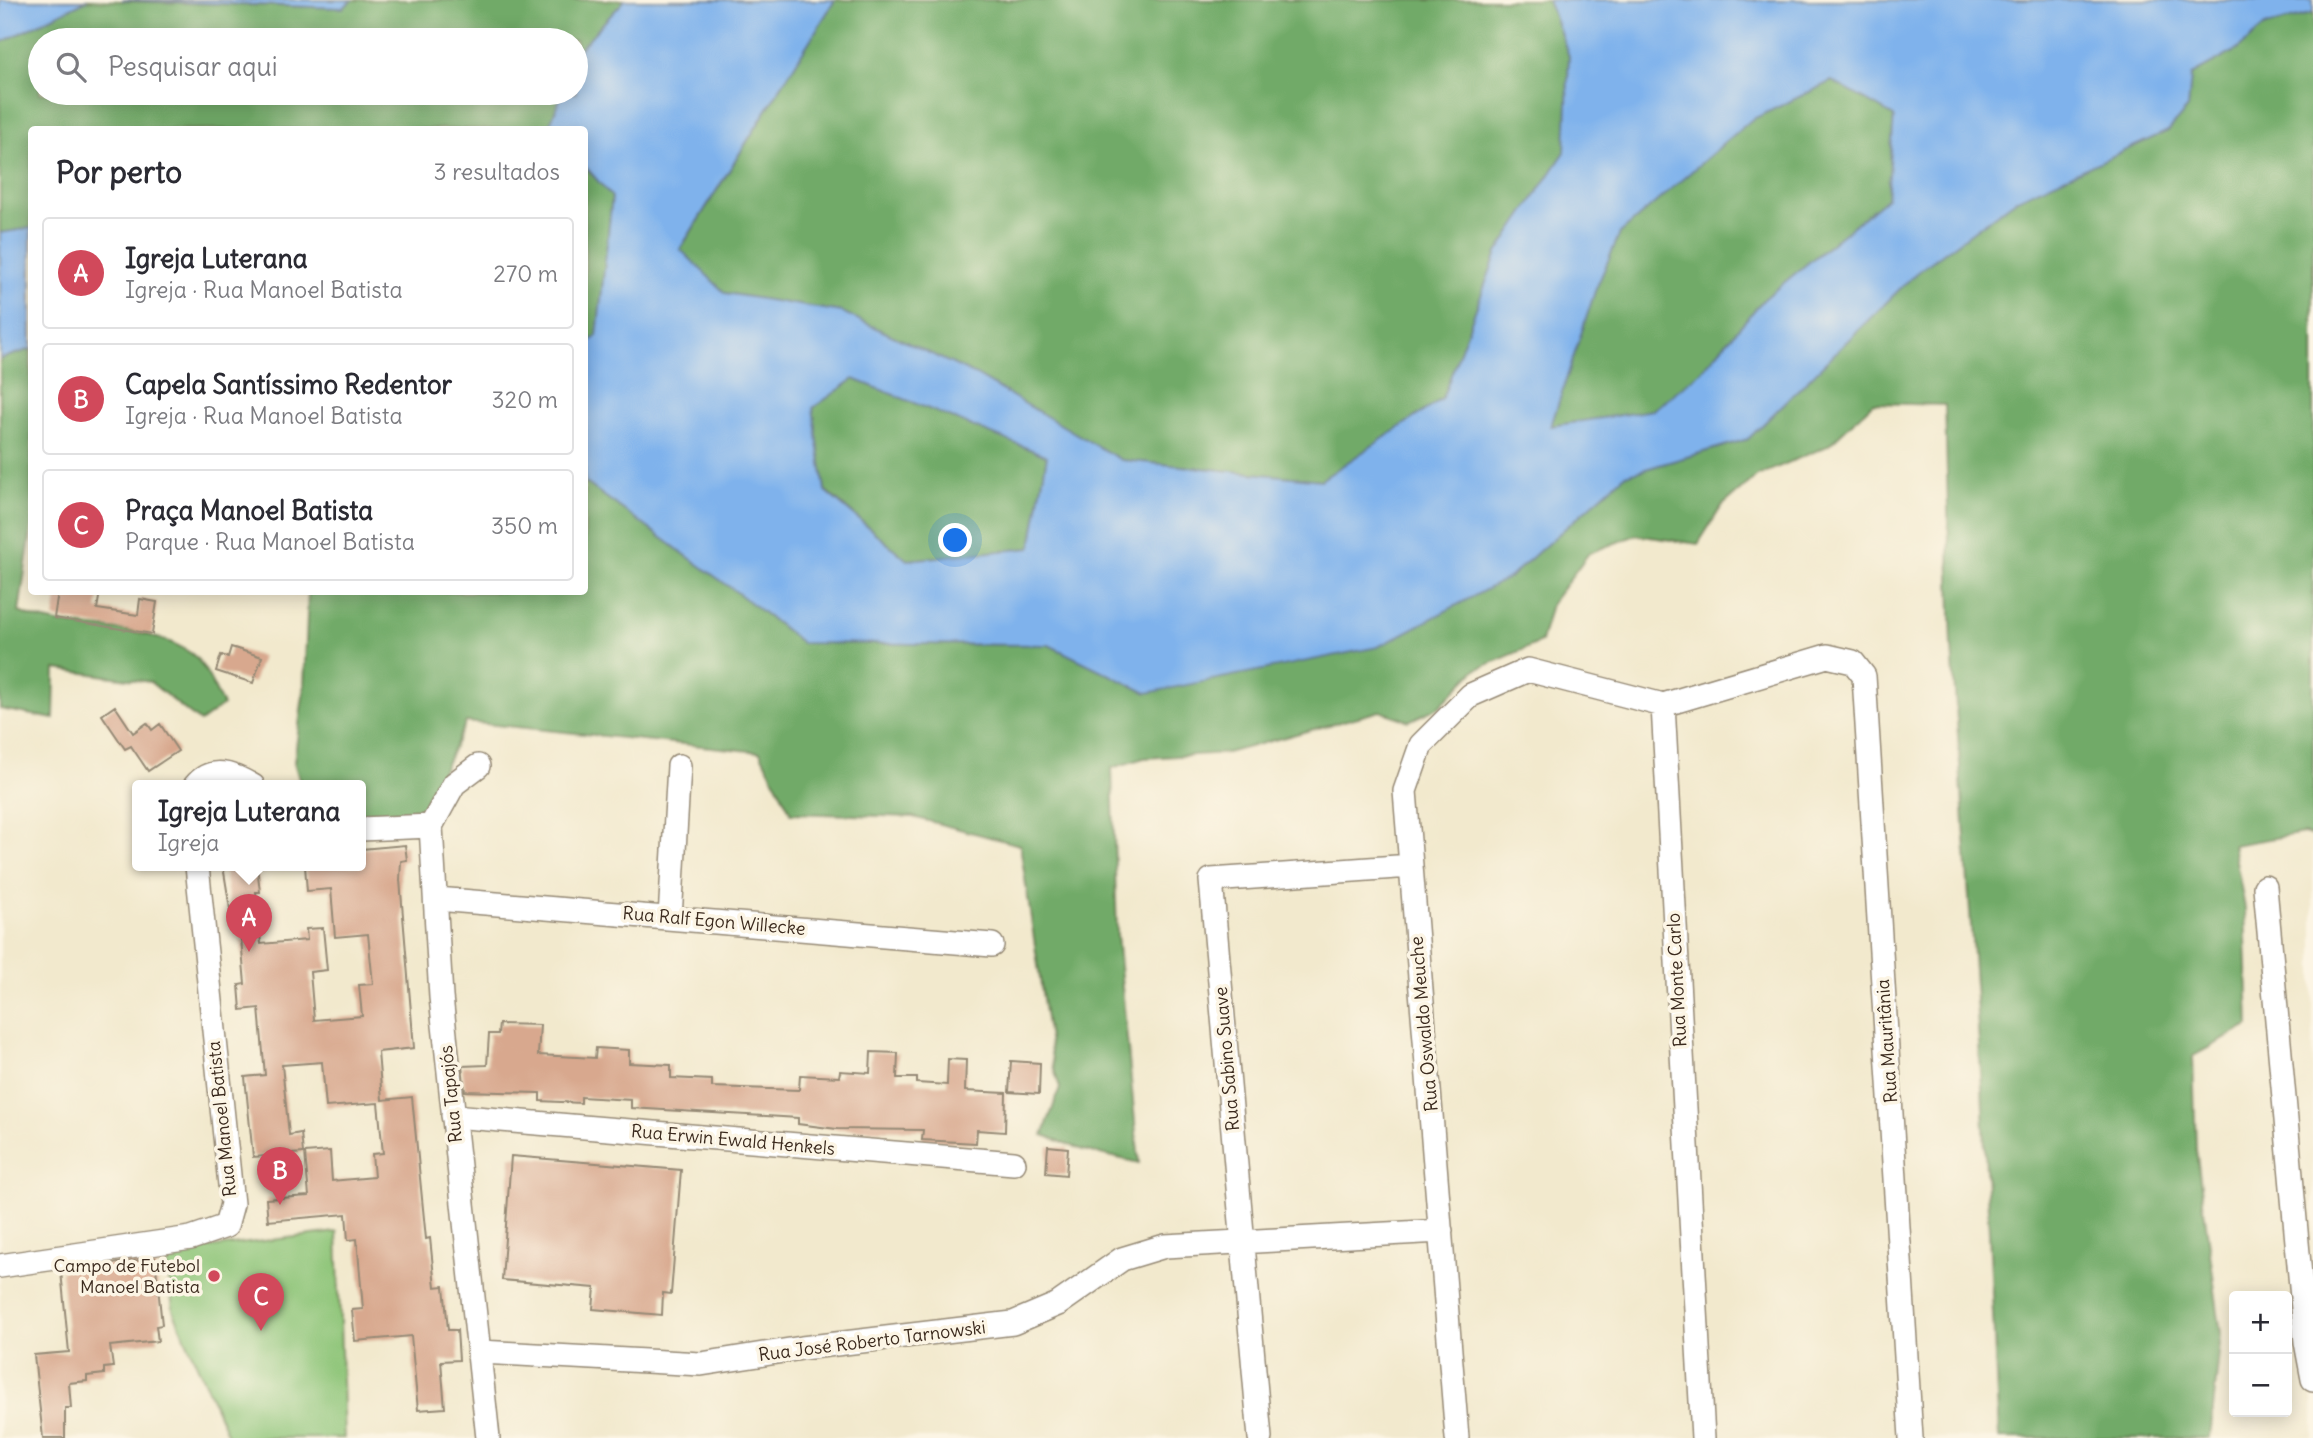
<!DOCTYPE html>
<html lang="pt">
<head>
<meta charset="utf-8">
<style>
  body { margin:0; font-family:Delius,sans-serif; background:#f7f7f7; color:#2b2b33 }
  .controls { position:absolute; right:21px; bottom:21px; display:grid; overflow:hidden; border-radius:7px; box-shadow:0 4px 18px #0003 }
  .controls button { width:63px; height:63px; display:grid; place-items:center; padding:0; border:0; border-bottom:2px solid #e1e1e2; background:#fff; color:#2b2b33; font:35px sans-serif }
  .you { position:absolute; left:956px; top:541px; width:24px; height:24px; margin:-18px; border:5px solid #fff; border-radius:50%; background:#1a73e8; box-shadow:0 0 0 10px #1a73e833 }
  .badge { display:grid; place-items:center; width:46px; height:46px; border-radius:50%; background:#d1495b; color:#fff; font-size:23px; font-weight:700 }
  .pin { position:absolute; translate:-50% -58px; filter:drop-shadow(0 2px 4px #0008) }
  .pin::after { content:''; position:absolute; top:37px; width:24px; height:21px; background:inherit; clip-path:polygon(0 0,100% 0,50% 100%) }
  .popup { position:absolute; left:132px; top:780px; width:234px; height:91px; box-sizing:border-box; display:grid; place-content:center; border-radius:7px; background:#fff; filter:drop-shadow(0 2px 5px #0005); font-size:23px; white-space:nowrap; color:#7c7c81 }
  .popup b { font-size:26px; color:#2b2b33 }
  .popup::after { content:''; position:absolute; left:50%; top:100%; margin-left:-14px; border:14px solid transparent; border-top-color:#fff }
  .list { margin:0; padding:0; list-style:none }
  h2 { display:flex; justify-content:space-between; align-items:center; height:91px; margin:0; padding:0 28px; font-size:30px }
  h2 small { font-size:23px; font-weight:400; color:#7c7c81 }
  .list li { display:grid; grid-template-columns:46px 1fr auto; gap:21px; align-items:center; box-sizing:border-box; height:112px; margin:0 14px 14px; padding:0 14px; border:2px solid #e1e1e2; border-radius:7px }
  .list b { display:block; font-size:26px; white-space:nowrap }
  .list p { margin:0; font-size:23px; white-space:nowrap; color:#7c7c81 }
  .list em { font-size:23px; font-style:normal; color:#7c7c81 }
  .icon { flex:none; width:38px; height:38px; fill:none; stroke:currentColor; stroke-width:2; stroke-linecap:round; stroke-linejoin:round }
  .map { position:relative; flex:none; width:2313px; height:1438px; overflow:hidden }
  .search { position:absolute; background:#fff; box-shadow:0 4px 18px #0003; left:28px; top:28px; width:560px; height:77px; display:flex; align-items:center; gap:18px; box-sizing:border-box; padding:0 24px; border-radius:38px; color:#7c7c81; font-size:26px }
  .panel { position:absolute; background:#fff; box-shadow:0 4px 18px #0003; left:28px; top:126px; width:560px; height:469px; border-radius:7px }
  .map>svg:first-child { display:block }
  .green { fill:#8cc477; stroke:#64774a; stroke-width:2 }
  .forest { fill:#71aa68; stroke:#566a43; stroke-width:2 }
  .water { fill:#7fb2ec; stroke:#5d6e85; stroke-width:2; fill-rule:evenodd }
  .building { fill:#d8a88e }
  .lines { fill:none; stroke-linecap:round; stroke-linejoin:round }
  .minor-casing { stroke:#968a76; stroke-width:26 }
  .minor { stroke:#fff; stroke-width:23 }
  .poi-dot { fill:#d1495b; stroke:#fcf5e5; stroke-width:2.5 }
  .labels { text-anchor:middle; stroke-width:7; stroke-linejoin:round; paint-order:stroke }
  .street-label { font-size:18px; fill:#3b2a1e; stroke:#fcf5e5 }
  .poi-label { font-size:18px; fill:#3b2a1e; stroke:#fcf5e5; text-anchor:end }
</style>
</head>
<body>
<div class="map">
<svg width="2313" height="1438" viewBox="0 0 2313 1438">
  <rect width="100%" height="100%" fill="#fcf5e5"/>
  <filter id="ink" filterUnits="userSpaceOnUse"><feTurbulence type="fractalNoise" baseFrequency=".0143" numOctaves="2"/><feDisplacementMap in="SourceGraphic" scale="14" xChannelSelector="R" yChannelSelector="G"/><feConvolveMatrix kernelMatrix="1 2 1 2 8 2 1 2 1" color-interpolation-filters="sRGB"/></filter>
  <filter id="wash" filterUnits="userSpaceOnUse"><feTurbulence type="fractalNoise" baseFrequency=".00686" numOctaves="4" result="noise"/><feDisplacementMap in="SourceGraphic" scale="28" xChannelSelector="R" yChannelSelector="G"/><feGaussianBlur stdDeviation="1.57" result="paint"/><feColorMatrix in="noise" values="0 0 0 0 0 0 0 0 0 0 0 0 0 0 0 0 0 1.4 0 .05"/><feComposite in="paint" operator="in"/></filter>
  <g filter="url(#wash)">
    <rect width="100%" height="100%" fill="#f2e9cd"/>
    <path class="green" d="M337 1232 344 1438H229L173 1310 166 1253Z"/>
    <path class="forest" d="M87 0 343 8 352 0H625L579 49 576 58V40H40V93H562L549 127 552 129 32 130 31 228 0 233V43Z
      M835 0H1548L1569 56 1565 152 1497 253 1442 399 1321 480 1121 460 976 375 842 312 725 293 680 250Z
      M2313 13V836L2304 833 2233 845 2245 908 2249 1026 2193 1056 2196 1150 2221 1334 2210 1438H1999L1982 1088 1952 648 1945 405 1873 403 1828 446 1757 476 1722 506 1698 544 1636 535 1589 553 1551 604 1541 642 1475 670 1439 707 1409 721 1380 711 1227 753 1144 758 1112 768 1117 935 1139 1163 1083 1150 1043 1135 1060 1088 1053 1066 1020 845 913 817 791 813 760 752 466 722 422 814 361 817V786H301L294 762 304 688 308 592H584L585 482 742 596 802 643 1049 645 1147 693 1510 577 1625 475 1748 439 1916 273 2017 199 2168 131 2188 108 2191 75 2237 50 2265 26Z
      M1832 81 1894 116 1887 198 1763 300 1700 373 1653 410 1551 426 1595 291 1620 233 1751 120Z
      M584 166 612 196 597 336 585 345Z
      M31 349 32 524 19 612C73 635 143 619 192 654 205 664 215 691 223 705L200 722 150 682 55 669 54 719 0 709V359Z
      M854 379 1047 456 1031 548 907 560 825 490 813 408Z"/>
    <path class="water" d="M0 0H87L0 43Z
      M122 0H352L343 8Z
      M625 0H835L680 249 725 293 842 312 976 375 1121 460 1321 480 1442 399 1497 253 1565 152 1569 56 1548 0H2313V13L2265 26 2237 50 2191 75 2188 108 2168 131 2017 199 1916 273 1748 439 1625 475 1510 577 1378 647 1147 693 1049 645 802 643 742 596 585 482V345L597 336 612 197 585 166 584 130 552 129 549 127 562 93H576V58L579 49ZM1832 81 1894 116 1887 198 1763 300 1700 373 1653 410 1551 426 1595 291 1620 233 1751 120ZM854 379 1047 456 1031 548 907 560 825 491 813 408Z
      M31 228V349L0 359V233Z"/>
    <g id="blocks">
      <path class="building" d="M58 592H100L97 609 138 615 140 599 157 602 152 634 54 618Z
        M231 647 262 657 253 683 216 671 221 655 228 657Z
        M115 706 133 733 147 723 152 730 160 724 178 751 148 771 131 746 125 749 102 715Z
        M405 845 407 860 401 861 400 880 414 1048 378 1052 382 1100 412 1097 426 1239 430 1238 435 1287 444 1286 448 1330H457L459 1360 441 1361 445 1408 418 1410 411 1336 355 1341 352 1310 363 1309 357 1239 348 1240 346 1214 268 1221 266 1199 309 1196 305 1153 330 1151 332 1181 374 1177 372 1154 383 1153 378 1103 326 1107 322 1062 282 1065 289 1135 301 1133 303 1153 253 1157 245 1077 265 1075 259 1008 241 1010 239 985 245 984 240 927H233L223 866H257L260 892H256L261 944 307 940 306 929 323 928 327 970 310 972 314 1020 362 1016 359 985 373 984 368 934 335 937 331 889 307 891 305 866H363L362 849Z
        M499 1024 540 1025 538 1055 595 1058 596 1048 629 1050V1063L671 1065V1078L712 1080V1087L799 1090 800 1075 839 1077 840 1071 870 1073 871 1052 898 1053 897 1078H917V1083L947 1085 948 1059 966 1060 965 1091 1006 1093 1005 1132 977 1130 976 1143 922 1140 923 1130 837 1129 798 1124V1118L631 1108V1100L581 1097V1103L540 1101V1093L465 1091 462 1066 487 1065 489 1034H498Z
        M1011 1061 1040 1063 1039 1094 1009 1092Z
        M1048 1146 1068 1148 1066 1175 1046 1173Z
        M511 1156 681 1170 671 1294 663 1293 662 1315 593 1309 595 1288 502 1280Z
        M155 1258 162 1325 156 1326 158 1341 110 1346 113 1367 104 1368V1374L87 1376V1381L69 1383 71 1408H65V1438H43L34 1355 69 1352 61 1271Z"/>
    </g>
  </g>
  <g filter="url(#ink)">
    <use href="#blocks" fill-opacity="0" stroke="#968a76" stroke-width="2"/>
    <g class="lines">
      <g class="minor-casing">
        <path id="minor" d="M1663 705 1827 656 1853 662 1864 676 1911 1438
          M1663 705 1703 1438
          M478 766 454 784 431 826 441 997 488 1438
          M195 786C211 765 233 774 253 786
          M361 829 431 826
          M2265 887 2306 1342 2313 1379
          M437 899 992 945
          M670 918 679 766
          M453 1116 1014 1163
          M0 1266 191 1238 226 1226 232 1204 197 866
          M480 1352 701 1364 802 1348 1013 1323 1058 1304 1122 1259 1165 1246 1441 1231
          M1260 1438 1211 880 1411 866
          M1457 1438 1405 791 1421 745 1471 695 1528 670 1663 705"/>
      </g>
      <use href="#minor" class="minor"/>
    </g>
  </g>
  <circle class="poi-dot" cx="214" cy="1276" r="7"/>
  <g class="labels">
    <g class="street-label">
      <text transform="translate(714 921) rotate(5)" y="6">Rua Ralf Egon Willecke</text>
      <text transform="translate(1677 980) rotate(-93)" y="6">Rua Monte Carlo</text>
      <text transform="translate(1424 1024) rotate(-95)" y="6">Rua Oswaldo Meuche</text>
      <text transform="translate(1887 1041) rotate(-94)" y="6">Rua Mauritânia</text>
      <text transform="translate(1227 1059) rotate(-95)" y="6">Rua Sabino Suave</text>
      <text transform="translate(451 1094) rotate(-96)" y="6">Rua Tapajós</text>
      <text transform="translate(222 1119) rotate(-96)" y="6">Rua Manoel Batista</text>
      <text transform="translate(733 1140) rotate(5)" y="6">Rua Erwin Ewald Henkels</text>
      <text transform="translate(872 1341) rotate(-7)" y="6">Rua José Roberto Tarnowski</text>
    </g>
    <g class="poi-label">
      <text x="200" y="1272">Campo de Futebol<tspan x="200" dy="21">Manoel Batista</tspan></text>
    </g>
  </g>
</svg>
<div class="controls">
<button>+</button>
<button>−</button>
</div>
<div class="you"></div>
<div class="pin badge" style="left:249px;top:952px">A</div>
<div class="popup"><b>Igreja Luterana</b>Igreja</div>
<div class="pin badge" style="left:280px;top:1205px">B</div>
<div class="pin badge" style="left:261px;top:1331px">C</div>
<div class="search"><svg class="icon" aria-label="search" viewBox="0 0 24 24"><circle cx="10" cy="10" r="6"/><path d="M15 15l6 6"/></svg>Pesquisar aqui</div>
<section class="panel">
<h2>Por perto<small>3 resultados</small></h2>
<ul class="list">
<li><span class="badge">A</span><div><b>Igreja Luterana</b><p>Igreja · Rua Manoel Batista</p></div><em>270 m</em></li>
<li><span class="badge">B</span><div><b>Capela Santíssimo Redentor</b><p>Igreja · Rua Manoel Batista</p></div><em>320 m</em></li>
<li><span class="badge">C</span><div><b>Praça Manoel Batista</b><p>Parque · Rua Manoel Batista</p></div><em>350 m</em></li>
</ul>
</section>
</div>
</body>
</html>
